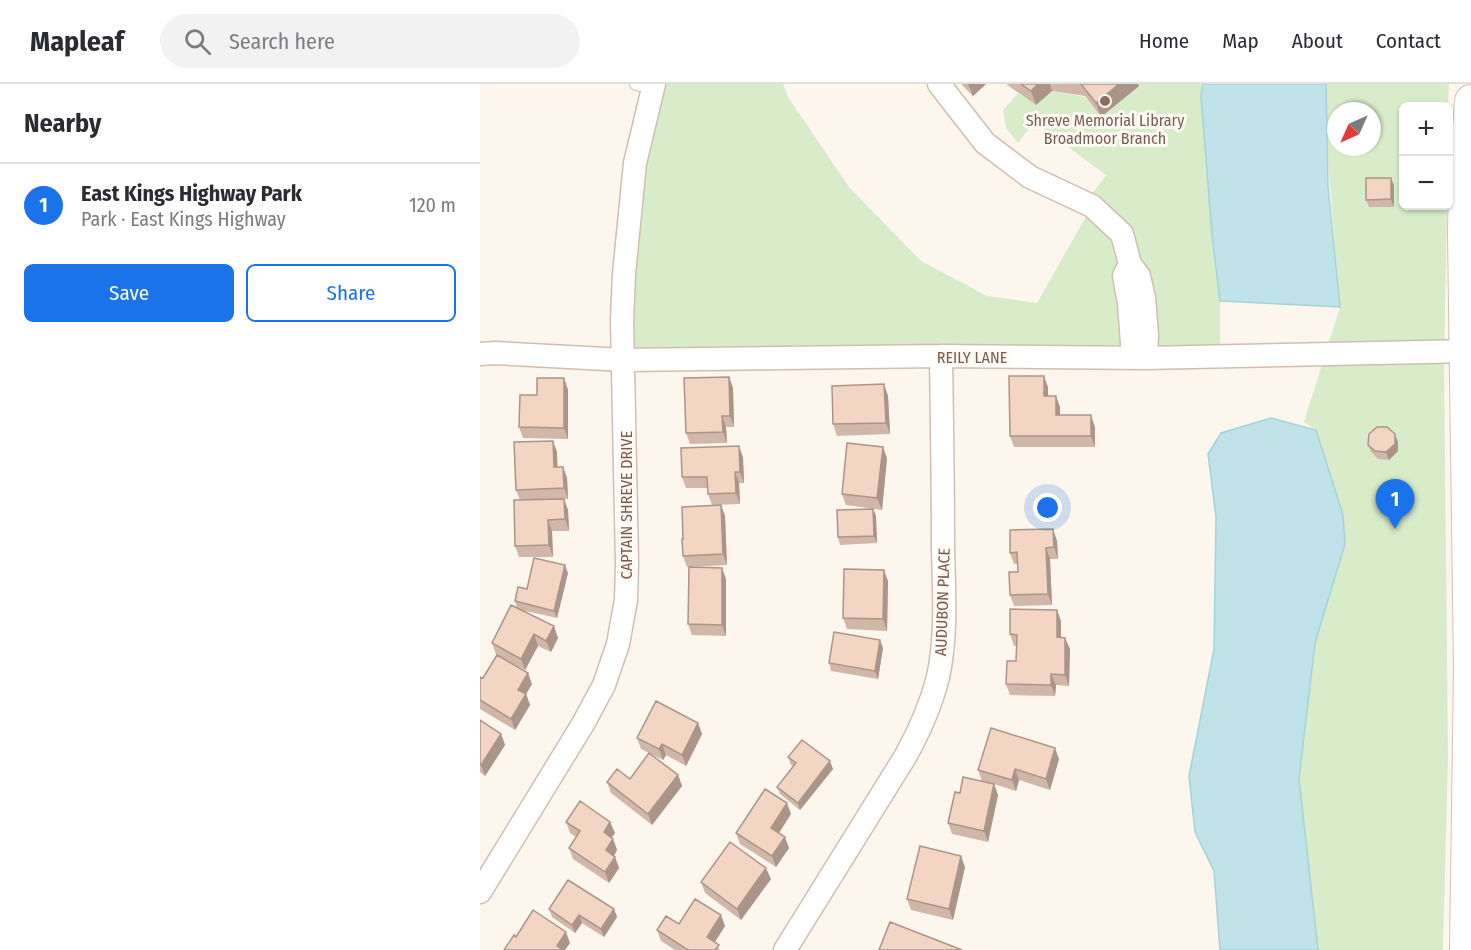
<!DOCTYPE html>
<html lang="en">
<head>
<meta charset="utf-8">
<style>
  body { margin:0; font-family:"Fira Sans Condensed",sans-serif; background:#f2f2f3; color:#2b2b33 }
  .controls { position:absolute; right:18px; top:18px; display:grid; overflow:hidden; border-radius:9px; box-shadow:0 2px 4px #0004 }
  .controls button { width:54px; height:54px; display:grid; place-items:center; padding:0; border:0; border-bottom:2px solid #e1e1e2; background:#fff; color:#2b2b33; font:30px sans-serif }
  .compass { position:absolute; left:847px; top:18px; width:54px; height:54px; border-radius:50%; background:#fff; box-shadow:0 2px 4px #0004; rotate:225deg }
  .you { position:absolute; left:568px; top:424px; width:21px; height:21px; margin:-15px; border:4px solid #fff; border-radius:50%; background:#1a73e8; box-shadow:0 0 0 9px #1a73e833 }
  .badge { display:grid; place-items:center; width:39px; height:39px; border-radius:50%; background:#1a73e8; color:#fff; font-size:20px; font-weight:700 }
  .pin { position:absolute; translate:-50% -50px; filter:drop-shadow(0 2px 3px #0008) }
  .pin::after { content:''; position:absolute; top:32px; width:21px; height:18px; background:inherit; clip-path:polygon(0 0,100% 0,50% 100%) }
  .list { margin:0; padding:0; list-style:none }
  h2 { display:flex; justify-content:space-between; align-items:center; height:78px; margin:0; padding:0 24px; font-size:26px }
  h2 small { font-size:20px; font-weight:400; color:#7c7c81 }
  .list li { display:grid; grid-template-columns:39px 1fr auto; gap:18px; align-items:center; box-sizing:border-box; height:84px; padding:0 24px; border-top:2px solid #e1e1e2 }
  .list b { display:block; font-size:22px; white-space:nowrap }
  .list p { margin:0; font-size:20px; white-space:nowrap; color:#7c7c81 }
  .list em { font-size:20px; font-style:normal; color:#7c7c81 }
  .actions { display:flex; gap:12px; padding:18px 24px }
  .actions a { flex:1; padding:14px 0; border:2px solid #1a73e8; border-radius:9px; text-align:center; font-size:21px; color:#1a73e8 }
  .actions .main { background:#1a73e8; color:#fff }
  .icon { flex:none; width:33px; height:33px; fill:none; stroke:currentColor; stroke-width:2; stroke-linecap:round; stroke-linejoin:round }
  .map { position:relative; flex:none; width:991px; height:866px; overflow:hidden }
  header { display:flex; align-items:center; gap:36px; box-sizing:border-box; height:84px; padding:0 30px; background:#fff; border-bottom:2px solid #e1e1e2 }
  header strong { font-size:28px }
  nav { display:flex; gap:33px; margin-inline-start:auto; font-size:21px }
  .search { width:420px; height:54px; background:#f2f2f3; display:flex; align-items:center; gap:15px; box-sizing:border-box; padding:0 21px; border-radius:33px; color:#7c7c81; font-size:22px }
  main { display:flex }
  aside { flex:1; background:#fff }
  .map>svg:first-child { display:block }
  .green { fill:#d8ecc9; fill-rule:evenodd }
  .water { fill:#bfe3e8; stroke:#a5d3da; stroke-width:1.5 }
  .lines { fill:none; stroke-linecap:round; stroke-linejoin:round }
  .lane-casing { stroke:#d1beb0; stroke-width:14 }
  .street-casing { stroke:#d1beb0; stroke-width:25 }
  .secondary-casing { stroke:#d6c0b0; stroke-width:34 }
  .lane { stroke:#fff; stroke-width:12 }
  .street { stroke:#fff; stroke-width:22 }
  .secondary { stroke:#fff; stroke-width:32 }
  .wall { fill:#d1b7a8 }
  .shaded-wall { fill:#aa9588 }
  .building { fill:#f3d5c3; stroke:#aa9588; stroke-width:1.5 }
  .education-dot { fill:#8d6e63; stroke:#fffaf3; stroke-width:2 }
  .labels { text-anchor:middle; stroke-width:6; stroke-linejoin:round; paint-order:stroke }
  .education-label { font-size:16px; fill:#785e54; stroke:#fffaf3 }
  .street-label { font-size:16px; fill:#7a5c4d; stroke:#fffaf3 }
</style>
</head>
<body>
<header>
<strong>Mapleaf</strong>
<div class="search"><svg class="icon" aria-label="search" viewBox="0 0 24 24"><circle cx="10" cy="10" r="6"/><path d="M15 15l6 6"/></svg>Search here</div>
<nav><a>Home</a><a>Map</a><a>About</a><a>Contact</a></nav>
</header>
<main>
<aside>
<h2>Nearby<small></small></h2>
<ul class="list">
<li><span class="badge">1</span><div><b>East Kings Highway Park</b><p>Park · East Kings Highway</p></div><em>120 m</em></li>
</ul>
<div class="actions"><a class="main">Save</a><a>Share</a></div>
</aside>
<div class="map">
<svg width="991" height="866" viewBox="0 0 991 866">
  <rect width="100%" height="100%" fill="#fdf6ec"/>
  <path class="green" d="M177 0H303L308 13 369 103 441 177 507 212 557 219 612 122 611 111 626 91 554 38 538 59 526 44 523 26 538 9 556 21 572 7 605 13 621 33 659 2 657 0H723L721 12 731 141 740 217V272L144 276 155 79Z
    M846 0H969L968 22H924V122H967L964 282 968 673 963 866H838L819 695 835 559 865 460 863 431 836 346 824 338 860 223 847 64ZM856 27H892V63H856Z"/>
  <path class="water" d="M723 0H846L848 102 860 223 740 217 732 151 721 12Z
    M791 334 836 346 863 431 865 460 835 559 819 695 838 866H740L734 787 715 748 709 692 734 565 736 433 728 370 741 349Z"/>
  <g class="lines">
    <g class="lane-casing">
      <path id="lane" d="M156 0 174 3"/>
    </g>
    <g class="street-casing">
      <path id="street" d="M459 0 505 59 550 93 612 122 642 150 650 180 659 192 664 214 667 251 666 274
        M648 184 644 192 649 219 653 273
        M0 270 16 269 144 276 461 272 666 274 991 267
        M0 808 103 640 124 601 138 560 146 516 147 479 142 237 144 190 155 79 174 0
        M305 866 425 673C439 648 451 621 458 593 467 552 464 506 463 465 463 401 462 337 461 272"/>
    </g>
    <g class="secondary-casing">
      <path id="secondary" d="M986 866 990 584 984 149 985 98 991 17"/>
    </g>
    <use href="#lane" class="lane"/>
    <use href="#street" class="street"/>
    <use href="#secondary" class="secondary"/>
  </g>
  <path class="wall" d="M481 0H506L493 12Z
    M526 0H658L659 2 621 33 605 12 572 7 556 21Z
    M914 101V123H889L886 116Z
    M249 293 253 304 254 343H246L247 359 210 360 206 349Z
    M84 294 88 306V355L43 354 39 343Z
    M404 300 408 312 410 350 357 352 353 340Z
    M568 303V312L580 323V331L615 343V363H534L530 352Z
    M73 357 77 368V383H83L87 394 88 415H84L88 426 89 447H72L73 473H39L35 462 40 416 36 406Z
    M918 358V367L909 376 898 375 891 368 888 361Z
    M263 373 264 399H259L260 420 232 421 228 410V404H206L202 393Z
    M407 374 402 426 366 421 362 410Z
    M241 421 245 432 247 481 210 483 246 495V552L212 551 208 540 209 483H207L203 472V455Z
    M393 425 396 432 397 459 360 461 358 453Z
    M573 445 577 457 578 475H570L572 521 534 522 530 511 538 488 537 480H534L530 469Z
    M88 489 77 534 41 526 78 554 71 568 58 562 45 586 22 574 52 600 46 610 50 621 35 646 0 625V593L3 594 17 571 16 570 12 559 37 524 35 517 47 505Z
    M408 497 407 547 367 545 363 534Z
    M581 537V554L590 565 589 602 576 601 575 612 530 611 526 600 536 577 537 562H534L530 550Z
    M403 564 398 595 351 587 349 579Z
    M0 636 21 650 25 661 5 692 0 688Z
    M218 639 222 650 206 682 186 671 183 676 171 670 198 691 202 702 172 741 131 709 127 698 150 695 169 669 161 665 157 654Z
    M308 673 353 685 320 726 300 710 297 703 313 682 311 681Z
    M579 675 570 706 539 696 536 707 514 700 518 711 508 758 472 750 468 739 480 709 509 699 502 697 498 686Z
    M311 730 299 749 309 764 296 783 260 760 256 749Z
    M86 738H130L135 749 131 753 133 755 137 766 134 772 135 773 139 784 129 799 93 775 89 764 96 753 90 749Z
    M485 783 473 836 431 826 427 815Z
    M291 795 261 836 225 809 221 798Z
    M69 825H134L137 833 124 853 102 839 95 849 72 833Z
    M199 840 245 842 235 858 240 866H195L181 857 177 846Z"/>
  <path class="shaded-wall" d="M488 0H506L493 12Z
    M558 0H570L572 7 556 21 551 7Z
    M639 0H658L659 2 621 33 616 19Z
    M911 94 914 101V123L911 115Z
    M564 292 568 303V323L564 312Z
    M249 293 253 304 254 343 250 332Z
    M84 294 88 306V355L84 344Z
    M404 300 408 312 410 350 406 339Z
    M576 312 580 323V342L576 331Z
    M611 331 615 343V363L611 352Z
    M242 332 246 343 247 359 243 348Z
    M915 350 918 358V367L909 376 906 368Z
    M73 357 77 368 78 394 74 383Z
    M259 362 263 373 264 399 260 388Z
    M403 363 407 374 402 426 397 414Z
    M83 383 87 394 88 415 84 404Z
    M255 388 259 399 260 420 256 409Z
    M84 415 88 426 89 447 85 435Z
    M241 421 245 432 247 481 243 470Z
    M393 425 396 432 397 459 394 452Z
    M68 436 72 447 73 473 69 461Z
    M573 445 577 457 578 475 574 463Z
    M566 464 570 475 572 521 568 510Z
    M85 481 88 489 77 534 74 527Z
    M242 484 246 495V552L242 541Z
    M404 486 408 497 407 547 403 535Z
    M577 526 581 537V565L577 553Z
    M74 542 78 554 71 568 66 557Z
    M54 550 58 562 45 586 41 575Z
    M585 554 590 565 589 602 585 591Z
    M400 556 403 564 398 595 395 587Z
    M48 589 52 600 42 617 38 606Z
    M571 590 576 601 575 612 571 601Z
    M46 610 50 621 35 646 31 635Z
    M218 639 222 650 206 682 202 671Z
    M21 650 25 661 5 692 1 681Z
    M182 660 186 671 183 676 179 665Z
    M575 664 579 675 570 706 566 695Z
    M350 677 353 685 320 726 318 719Z
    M535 685 539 696 536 707 532 696Z
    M198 691 202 702 172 741 168 730Z
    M514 700 518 711 508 758 504 747Z
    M307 719 311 730 295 755 291 744Z
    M130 738 135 749 128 759 124 748Z
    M305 753 309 764 296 783 292 772Z
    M133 755 137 766 130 778 126 766Z
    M481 772 485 783 473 836 469 825Z
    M135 773 139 784 129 799 125 788Z
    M286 784 291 795 261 836 257 825Z
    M134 825 137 833 124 853 121 845Z
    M99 831 102 839 95 849 92 841Z
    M241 831 245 842 231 864 227 853Z
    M86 848 90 859 85 866H78L77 862Z"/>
  <path class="building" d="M541 0H558L551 7Z
    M601 0H639L616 19Z
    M886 94H911V115L886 116Z
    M529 292H564V312H576V331H611V352H530Z
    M249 293 250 332H242L243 348 206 349 204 294Z
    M57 294H84V344L39 343 40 311H57Z
    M404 300 406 339 353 340 352 302Z
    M897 343H907L915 350V360L906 368 895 367 888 361 889 350Z
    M73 357 74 383H83L84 404 36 406 34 358Z
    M367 359 403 363 397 414 362 410Z
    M259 362 260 388H255L256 409 228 410 227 393H202L201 364Z
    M84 415 85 435 68 436 69 461 35 462 34 416Z
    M241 421 243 470 203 472 202 455H203L202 423Z
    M393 425 394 452 358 453 357 426Z
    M573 445 574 463 566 464 568 510 530 511 529 488H538L537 468 530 469V446Z
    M54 474 85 481 74 527 35 517 38 503 47 505Z
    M209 483 242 484V541L208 540Z
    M364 485 404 486 403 535 363 534Z
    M31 521 74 542 66 557 54 550 41 575 12 559Z
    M530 525 577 526V553L585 554V591L571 590V601L526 600 527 577H536L537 551 530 550Z
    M354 548 400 556 395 587 349 579Z
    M17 571 48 589 38 606 46 610 31 635 0 616V593L3 594Z
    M176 617 218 639 202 671 182 660 179 665 157 654Z
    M0 636 21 650 1 681 0 680Z
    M511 644 575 664 566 695 535 685 532 696 498 686Z
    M322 656 350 677 318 719 297 703 316 679 308 673Z
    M169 669 198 691 168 730 127 698 137 685 150 695Z
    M483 693 514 700 504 747 468 739 475 708 480 709Z
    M285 705 307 719 291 744 305 753 292 772 256 749Z
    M100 717 130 738 124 748 133 755 126 766 135 773 125 788 89 764 100 747 86 738Z
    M250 758 286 784 257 825 221 798Z
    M440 762 481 772 469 825 427 815Z
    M88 796 134 825 121 845 99 831 92 841 69 825Z
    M215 815 241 831 227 853 239 861 235 866H208L177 846 186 832 199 840Z
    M53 826 86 848 77 862 82 865V866H24L34 851 36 853Z
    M410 838 482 866H399Z"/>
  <circle class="education-dot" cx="625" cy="17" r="6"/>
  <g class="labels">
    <g class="education-label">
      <text x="625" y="42">Shreve Memorial Library<tspan x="625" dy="18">Broadmoor Branch</tspan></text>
    </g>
    <g class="street-label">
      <text x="492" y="279">REILY LANE</text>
      <text transform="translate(146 421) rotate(-90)" y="6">CAPTAIN SHREVE DRIVE</text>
      <text transform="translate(462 518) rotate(-88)" y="6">AUDUBON PLACE</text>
    </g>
  </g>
</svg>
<div class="controls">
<button>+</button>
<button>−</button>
</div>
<svg class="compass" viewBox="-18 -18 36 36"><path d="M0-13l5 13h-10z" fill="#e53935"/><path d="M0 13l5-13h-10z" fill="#7c7c81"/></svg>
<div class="you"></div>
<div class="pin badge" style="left:915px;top:445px">1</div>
</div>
</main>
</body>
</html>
